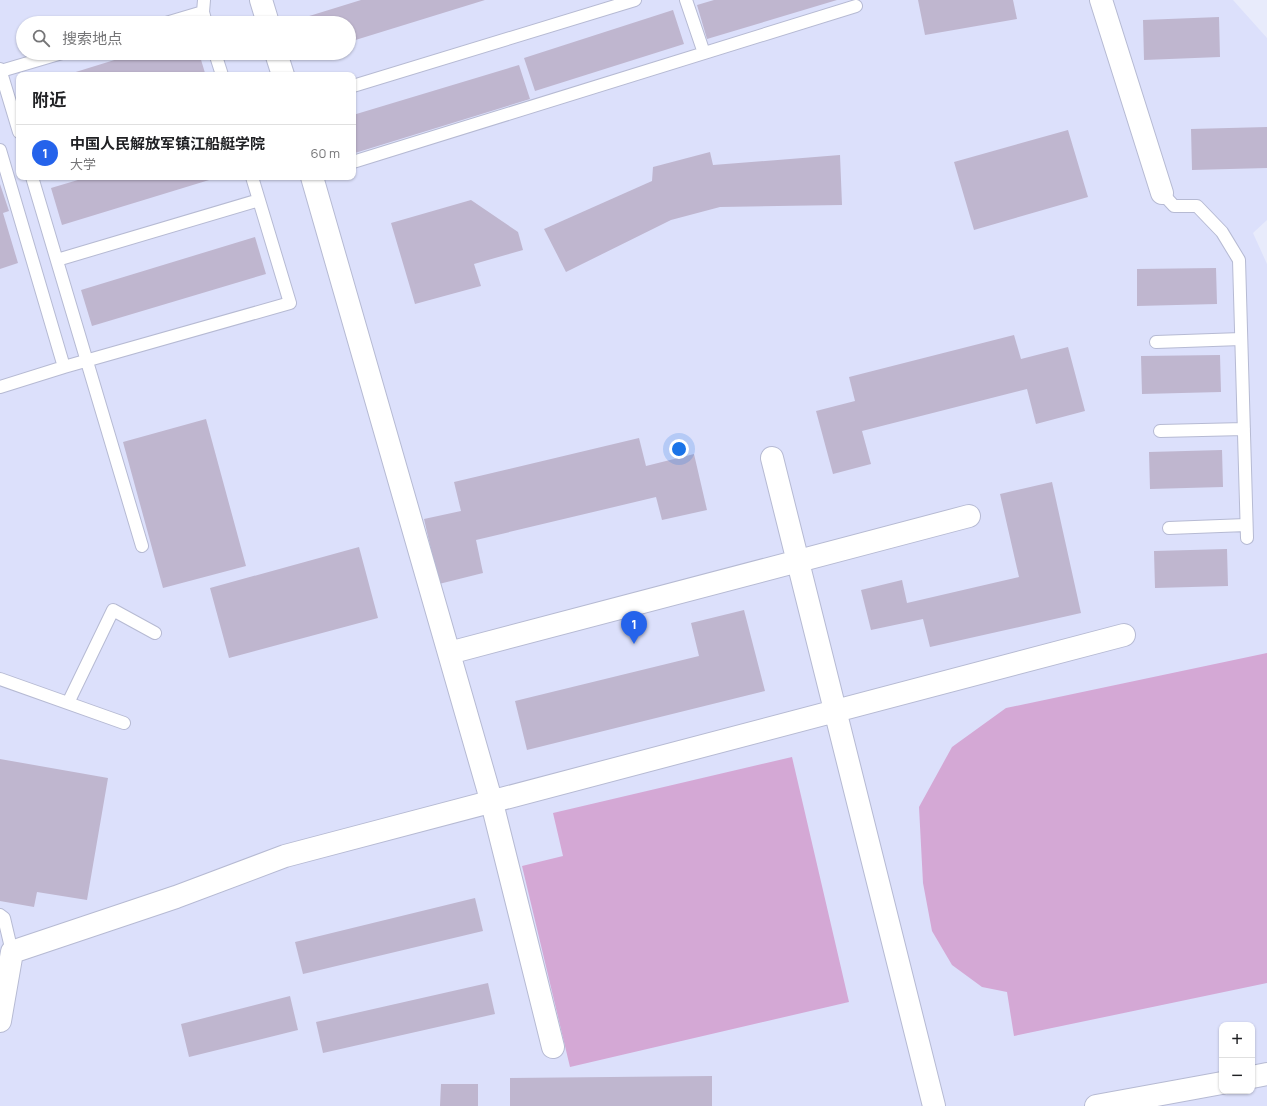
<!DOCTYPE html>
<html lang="zh">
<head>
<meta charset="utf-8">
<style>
  body { margin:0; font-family:Manrope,"Noto Sans SC",sans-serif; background:#f6f6f6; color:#202124 }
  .controls { position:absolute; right:12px; bottom:12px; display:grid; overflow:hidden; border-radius:8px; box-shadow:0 1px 3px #0004 }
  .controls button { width:36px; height:36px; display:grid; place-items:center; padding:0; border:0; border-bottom:1px solid #e0e0e0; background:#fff; color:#202124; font:20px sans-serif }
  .you { position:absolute; left:679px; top:449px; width:14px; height:14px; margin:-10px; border:3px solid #fff; border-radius:50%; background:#1a73e8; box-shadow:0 0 0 6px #1a73e833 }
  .badge { display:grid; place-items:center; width:26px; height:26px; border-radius:50%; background:#2563eb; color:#fff; font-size:13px; font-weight:700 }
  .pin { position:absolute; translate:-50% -33px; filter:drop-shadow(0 1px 2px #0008) }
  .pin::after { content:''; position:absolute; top:21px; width:14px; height:12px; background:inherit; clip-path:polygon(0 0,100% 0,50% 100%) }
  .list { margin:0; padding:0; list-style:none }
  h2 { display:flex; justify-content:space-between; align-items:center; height:52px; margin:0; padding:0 16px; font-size:17px }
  h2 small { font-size:13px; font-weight:400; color:#757577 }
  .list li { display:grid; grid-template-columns:26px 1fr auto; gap:12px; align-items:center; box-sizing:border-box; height:56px; padding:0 16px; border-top:1px solid #e0e0e0 }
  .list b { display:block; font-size:15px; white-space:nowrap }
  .list p { margin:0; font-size:13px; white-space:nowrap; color:#757577 }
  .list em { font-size:13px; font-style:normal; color:#757577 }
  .icon { flex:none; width:22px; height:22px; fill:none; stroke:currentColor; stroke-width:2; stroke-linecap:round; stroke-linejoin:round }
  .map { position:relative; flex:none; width:1267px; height:1106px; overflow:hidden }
  .search { position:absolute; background:#fff; box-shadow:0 1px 3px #0004; left:16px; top:16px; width:340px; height:44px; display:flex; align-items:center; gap:10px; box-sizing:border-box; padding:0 14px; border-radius:22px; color:#757577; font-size:15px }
  .panel { position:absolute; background:#fff; box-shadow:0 1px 3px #0004; left:16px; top:72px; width:340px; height:108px; border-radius:8px }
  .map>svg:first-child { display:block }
  .built { fill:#dce0fb; fill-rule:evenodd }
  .green { fill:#d4a8d5 }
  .building { fill:#bfb6cf }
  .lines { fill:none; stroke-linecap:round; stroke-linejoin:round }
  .service-casing { stroke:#b6bad3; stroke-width:14 }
  .minor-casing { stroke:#b6bad3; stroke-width:24 }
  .service { stroke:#fff; stroke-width:12 }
  .minor { stroke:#fff; stroke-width:22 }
</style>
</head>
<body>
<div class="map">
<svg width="1267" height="1106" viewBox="0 0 1267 1106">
  <rect width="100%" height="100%" fill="#e8ebfb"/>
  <path class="built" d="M0 0H1233L1267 38V220L1253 233 1267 264V1106H0ZM23 23H349V53H23ZM19 75H353V177H19ZM1222 1025H1252V1091H1222Z"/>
  <path class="green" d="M1267 653V983L1014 1036 1007 992 982 987 952 965 932 931 923 883 919 807 952 747 1006 708Z
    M792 757 849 1002 570 1067 522 866 563 856 553 813Z"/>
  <path class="building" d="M361 0H485L349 42V23H308L306 17Z
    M714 0H837L707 39 697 5Z
    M918 0H1013L1017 19 925 35Z
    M673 10 684 44 535 91 524 58Z
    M1219 17 1220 57 1144 60 1143 20Z
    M137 53H199L205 73 197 75H66Z
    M519 65 530 99 355 153 353 115Z
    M1267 127V168L1192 170 1191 129Z
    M1068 130 1088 197 974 230 954 162Z
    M710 152 713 165 840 155 842 205 720 207 671 220 566 272 544 229 652 181 653 167Z
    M88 177H219L62 225 51 188Z
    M0 184 9 211 3 213 18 263 0 269Z
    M471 200 518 232 523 250 474 264 481 286 415 304 391 223Z
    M255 237 266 274 92 326 81 290Z
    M1216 268 1217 304 1137 306V269Z
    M1014 335 1021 359 1068 347 1085 411 1036 424 1027 389 862 431 871 464 833 474 816 411 855 401 849 377Z
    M1220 355 1221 392 1142 394 1141 356Z
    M206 419 246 566 163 588 123 442Z
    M639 438 646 466 694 454 707 510 662 520 656 497 476 540 483 573 439 584 424 519 461 511 454 482Z
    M1222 450 1223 487 1150 489 1149 452Z
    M1052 482 1081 613 930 647 923 619 871 630 861 590 902 580 907 603 1019 577 1000 494Z
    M359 547 378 618 229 658 210 588Z
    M1227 549 1228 586 1155 588 1154 551Z
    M744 610 765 691 527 750 515 701 699 656 691 623Z
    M0 759 108 778 87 900 37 892 34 907 0 901Z
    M475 898 483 931 303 974 295 942Z
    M488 983 495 1014 323 1053 316 1022Z
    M290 996 298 1030 189 1057 181 1024Z
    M712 1076V1106H510V1078Z
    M441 1084H478V1106H440Z"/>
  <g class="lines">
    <g class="service-casing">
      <path id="service" d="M204 0 203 12 206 23
        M686 0 704 53
        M166 23 203 12
        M215 53 222 75
        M0 69 19 132
        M1 71 62 53
        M353 86 635 0
        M0 150 64 367 0 387
        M353 162 856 6
        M32 177 142 546
        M1162 193 1174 206H1197L1222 232 1239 260 1247 538
        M57 260 259 200
        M1156 342 1241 339
        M64 367 290 303 252 177
        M1160 431 1244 429
        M1169 528 1246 525
        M0 679 124 723
        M68 703 113 610 155 633
        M0 915 4 918 12 952"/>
    </g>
    <g class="minor-casing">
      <path id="minor" d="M261 0 268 23
        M1101 0 1162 193
        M276 53 283 75
        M312 177 492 803 553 1047
        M772 458 934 1106
        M449 653 969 516
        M0 1021 12 952 176 897 285 856 1124 635
        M1252 1077 1267 1074
        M1096 1106 1222 1083"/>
    </g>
    <use href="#service" class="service"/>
    <use href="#minor" class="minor"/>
  </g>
</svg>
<div class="controls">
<button>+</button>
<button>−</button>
</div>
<div class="you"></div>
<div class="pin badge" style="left:634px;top:644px">1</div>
<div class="search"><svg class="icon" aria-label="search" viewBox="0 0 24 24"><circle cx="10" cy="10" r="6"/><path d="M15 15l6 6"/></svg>搜索地点</div>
<section class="panel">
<h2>附近<small></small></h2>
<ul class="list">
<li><span class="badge">1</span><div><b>中国人民解放军镇江船艇学院</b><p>大学</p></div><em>60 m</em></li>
</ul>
</section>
</div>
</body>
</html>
